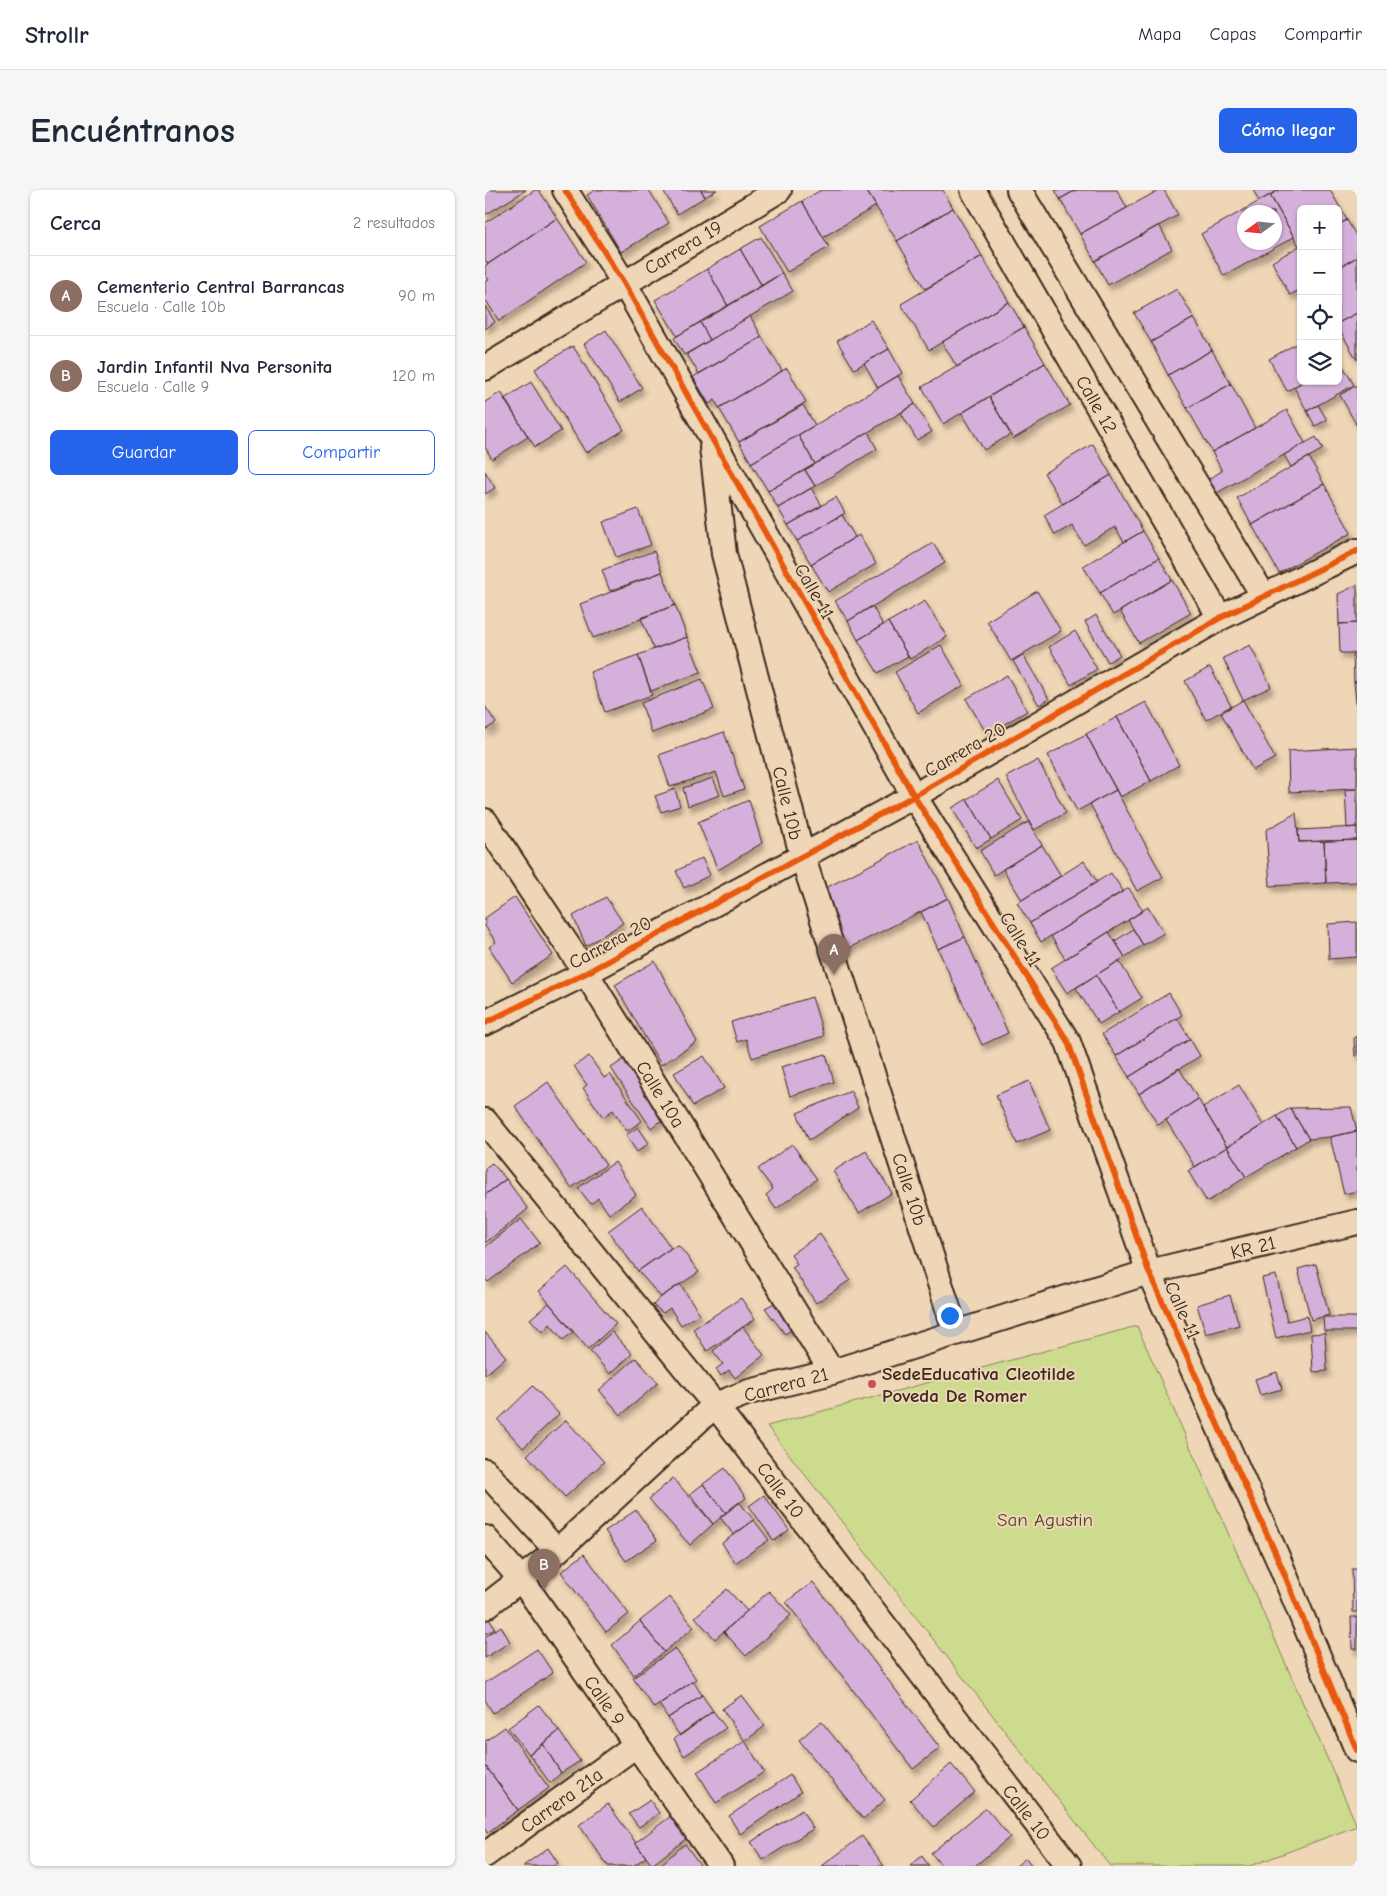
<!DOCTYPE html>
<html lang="es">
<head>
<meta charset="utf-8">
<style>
  body { margin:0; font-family:"Comic Neue",sans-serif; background:#f6f6f7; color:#1f2937 }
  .controls { position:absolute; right:15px; top:15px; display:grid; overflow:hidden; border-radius:8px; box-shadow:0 1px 4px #0004 }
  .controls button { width:45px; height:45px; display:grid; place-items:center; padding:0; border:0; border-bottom:1px solid #e0e1e3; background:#fff; color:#1f2937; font:25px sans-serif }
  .compass { position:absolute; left:752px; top:15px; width:45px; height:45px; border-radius:50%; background:#fff; box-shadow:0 1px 4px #0004; rotate:255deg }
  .you { position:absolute; left:464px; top:1125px; width:18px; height:18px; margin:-12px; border:4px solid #fff; border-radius:50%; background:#1a73e8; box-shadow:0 0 0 8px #1a73e833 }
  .badge { display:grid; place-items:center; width:32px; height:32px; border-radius:50%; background:#2563eb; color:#fff; font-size:16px; font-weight:700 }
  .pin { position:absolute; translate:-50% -41px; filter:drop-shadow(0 1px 2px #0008) }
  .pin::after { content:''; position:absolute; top:26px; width:18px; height:15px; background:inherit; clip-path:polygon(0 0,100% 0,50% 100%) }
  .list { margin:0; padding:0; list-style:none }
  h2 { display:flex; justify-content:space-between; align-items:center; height:65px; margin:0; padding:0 20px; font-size:21px }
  h2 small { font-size:16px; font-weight:400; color:#747a83 }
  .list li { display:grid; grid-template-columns:32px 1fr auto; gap:15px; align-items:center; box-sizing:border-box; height:80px; padding:0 20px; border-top:1px solid #e0e1e3 }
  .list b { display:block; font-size:19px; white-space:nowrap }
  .list p { margin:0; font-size:16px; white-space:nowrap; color:#747a83 }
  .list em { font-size:16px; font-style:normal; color:#747a83 }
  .actions { display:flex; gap:10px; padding:15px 20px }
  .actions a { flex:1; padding:11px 0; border:1px solid #2563eb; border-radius:8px; text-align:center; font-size:18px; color:#2563eb }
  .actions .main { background:#2563eb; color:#fff }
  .icon { flex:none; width:28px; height:28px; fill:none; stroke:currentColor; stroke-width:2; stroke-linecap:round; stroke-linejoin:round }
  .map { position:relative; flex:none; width:872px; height:1676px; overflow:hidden; border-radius:8px }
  header { display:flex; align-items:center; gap:30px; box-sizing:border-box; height:70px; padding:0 25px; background:#fff; border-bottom:1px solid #e0e1e3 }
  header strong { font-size:24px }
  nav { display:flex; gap:28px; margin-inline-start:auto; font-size:18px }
  .intro { display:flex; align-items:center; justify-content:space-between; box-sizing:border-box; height:120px; padding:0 30px }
  h1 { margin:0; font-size:35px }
  .button { padding:12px 22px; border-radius:8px; background:#2563eb; color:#fff; font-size:18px; font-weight:700 }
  main { display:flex; gap:30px; padding:0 30px }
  aside { flex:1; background:#fff; border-radius:8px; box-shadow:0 1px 4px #0004 }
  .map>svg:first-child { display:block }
  .green { fill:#cddb8e; stroke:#848256 }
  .building { fill:#d4b0da; stroke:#3b2a1e; fill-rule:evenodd; filter:url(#shadow) }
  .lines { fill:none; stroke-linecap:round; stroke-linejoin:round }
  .minor-casing { stroke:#3b2a1e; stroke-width:28 }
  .minor { stroke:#efd6b7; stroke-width:24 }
  .cycleway-casing { stroke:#efd6b7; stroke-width:9 }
  .cycleway { stroke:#e8590c; stroke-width:6 }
  .poi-dot { fill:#d1495b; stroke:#efd6b7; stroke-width:2 }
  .labels { text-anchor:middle; stroke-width:4; stroke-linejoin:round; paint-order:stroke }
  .street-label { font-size:19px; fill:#3b2a1e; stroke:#efd6b7 }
  .poi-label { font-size:19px; font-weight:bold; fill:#3b2a1e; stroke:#efd6b7; text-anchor:start }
  .park-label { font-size:19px; fill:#51452f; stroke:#efd6b7 }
</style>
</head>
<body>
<header>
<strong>Strollr</strong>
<nav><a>Mapa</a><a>Capas</a><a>Compartir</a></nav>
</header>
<div class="intro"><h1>Encuéntranos</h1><a class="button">Cómo llegar</a></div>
<main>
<aside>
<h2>Cerca<small>2 resultados</small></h2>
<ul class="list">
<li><span class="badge" style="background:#8d6e63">A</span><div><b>Cementerio Central Barrancas</b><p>Escuela · Calle 10b</p></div><em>90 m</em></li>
<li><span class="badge" style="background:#8d6e63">B</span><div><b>Jardin Infantil Nva Personita</b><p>Escuela · Calle 9</p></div><em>120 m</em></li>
</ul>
<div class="actions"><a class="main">Guardar</a><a>Compartir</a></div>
</aside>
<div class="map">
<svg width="872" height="1676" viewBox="0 0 872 1676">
  <defs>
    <filter id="shadow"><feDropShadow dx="3" dy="5.5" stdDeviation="2.5" flood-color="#0004"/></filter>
  </defs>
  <rect width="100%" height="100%" fill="#efd6b7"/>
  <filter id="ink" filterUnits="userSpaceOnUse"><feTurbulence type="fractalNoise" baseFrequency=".02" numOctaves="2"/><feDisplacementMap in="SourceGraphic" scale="10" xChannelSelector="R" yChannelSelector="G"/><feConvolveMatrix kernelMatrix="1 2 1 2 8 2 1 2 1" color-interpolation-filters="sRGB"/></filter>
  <g filter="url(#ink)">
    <path class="green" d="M652 1136 872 1636 765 1676H625L282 1236Z"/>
    <path class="building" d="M0 0H41L0 25Z
      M50 0H54L72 28 3 74 0 70V33Z
      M110 0H164L184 33 136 62 102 5Z
      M178 0H216L220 7 192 24Z
      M216 0H232L220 7Z
      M336 0H381L391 16 338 47 317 11Z
      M381 0H458L468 18 412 51Z
      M570 0H591L575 9Z
      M591 0H632L642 18 595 44 575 9Z
      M674 0H679L693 25 610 71 595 44Z
      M768 0H794L774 11Z
      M794 0H845L862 30 853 35V19H816V55L814 56 785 5Z
      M785 5 809 47 739 86 716 44ZM759 22H789V52H759Z
      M317 11 344 57 302 82 275 36Z
      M468 18 497 66 440 99 412 51Z
      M72 28 101 72 14 131 0 109V92L4 90 0 84V76Z
      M862 30 872 47V67L853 78V35Z
      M674 35 687 59 623 95 610 71Z
      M276 47 297 83 277 96 255 59Z
      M816 55V99L805 105 787 72Z
      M255 59 277 96 243 116 222 79Z
      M497 66 524 112 444 160 416 114Z
      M872 67V123L853 133V78Z
      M222 79 243 116 192 146 170 110Z
      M297 83 308 101 225 150 215 132Z
      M692 99 709 128 666 152 649 123Z
      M524 112 539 137 472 177 457 152Z
      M0 116 10 132 0 139Z
      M872 123V170L853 137V133Z
      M265 126 277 147 214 184 202 164Z
      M709 128 727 160 683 185 666 152Z
      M386 130 404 159 369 179 352 151Z
      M215 132 225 150 199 165 189 148Z
      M539 137 560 173 458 234 437 197Z
      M121 140 157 198 135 212 99 154Z
      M277 147 297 181 234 218 230 210 224 214 208 187Z
      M816 151V191H819L802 201 784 169Z
      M88 156 139 240 101 263 50 179Z
      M404 159 417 183 393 198 379 173Z
      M727 160 746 194 702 218 683 185Z
      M855 171 869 195 822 221 809 197 819 191H853V172Z
      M560 173 585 215 528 249 504 207Z
      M302 178 321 212 254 252 234 218Z
      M413 186 430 214 330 274 313 245Z
      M46 192 76 241 50 257 19 209Z
      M746 194 770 238 727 262 702 218Z
      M872 195V236L855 205Z
      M16 202 43 247 7 269 0 257V212Z
      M504 207 526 244 499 260 477 223Z
      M430 214 447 242 432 250 416 223Z
      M318 215 330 235 266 273 254 252Z
      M833 215 842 230 830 236 822 221Z
      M802 220 820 253 730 304 722 290 737 281 727 262Z
      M383 242 392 259 330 296 320 280Z
      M313 245 330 274 283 301 266 273Z
      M831 247 838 259 806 277 799 265Z
      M608 254 626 285 578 314 559 283Z
      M824 267 839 294 767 335 752 308Z
      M320 280 330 296 293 318 283 301Z
      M0 281 10 298 0 304Z
      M626 285 658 341 639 352 630 337 599 355 587 335 570 345 559 325Z
      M839 294 866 343 794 383 767 335Z
      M326 298 337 316 303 335 293 318Z
      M351 307 360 323 312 351 303 335Z
      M153 319 166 355 131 367 118 332Z
      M357 325 370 347 326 374 312 351Z
      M658 341 674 368 615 403 598 376Z
      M374 345 391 374 343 402 326 374Z
      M448 353 460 373 363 431 350 411Z
      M169 361 177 382 125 401 117 380Z
      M674 368 687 390 628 425 615 403Z
      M177 382 190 415 108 448 95 414Z
      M687 390 706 423 654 453 635 421Z
      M872 395V433L854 434 853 404Z
      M552 401 576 441 526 471 502 431Z
      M440 411 462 447 425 469 403 432Z
      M190 415 202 447 169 459 156 428Z
      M387 416 398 435 373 450 363 431Z
      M611 425 635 465 623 472 600 432Z
      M403 432 423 466 393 483 373 450Z
      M872 433V463H855L854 434Z
      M590 441 612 479 586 495 564 457Z
      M202 447 216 482 166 501 153 465Z
      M456 455 479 495 433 523 410 482Z
      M765 455 786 497 758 510 738 468Z
      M868 463H872V492H869Z
      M153 465 167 505 120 522 105 482Z
      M538 465 564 509 554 515 528 471Z
      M725 477 746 516 721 530 700 491Z
      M522 485 542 521 502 544 481 509Z
      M217 489 229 519 167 543 156 513Z
      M869 492H872V522Z
      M758 510 790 568 768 580 736 523Z
      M661 512 694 575 666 591 632 527Z
      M0 516 11 533 0 540Z
      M632 527 666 591 635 607 601 544Z
      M239 542 259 599 239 606 231 582 185 597 174 565Z
      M601 544 631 600 592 621 563 565Z
      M872 557V599L804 602 803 561Z
      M553 570 581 623 549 640 521 587Z
      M228 588 235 605 203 616 198 598Z
      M513 590 537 630 506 649 482 609Z
      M190 599 195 616 176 622 170 606Z
      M860 599H872V637L862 638Z
      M631 600 678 687 652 701 605 614Z
      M482 609 506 649 491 658 467 618Z
      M264 610 277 653 233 680 213 632Z
      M811 623 814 652 839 651 841 693 785 696 781 640Z
      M543 632 557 655 509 685 495 661Z
      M872 637V650L814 652 813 640Z
      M433 650 463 708 360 760 331 703Z
      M872 650V692L841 693 839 651Z
      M557 655 576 686 537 710 518 679Z
      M217 668 225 685 199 698 191 681Z
      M599 671 612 692 545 733 532 713Z
      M626 683 638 701 556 752 545 733Z
      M644 698 658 721 580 769 566 746Z
      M30 707 68 765 27 792 4 757 11 752 0 736V728Z
      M121 707 138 733 101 756 88 726Z
      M463 708 480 747 453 759 436 722Z
      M663 717 679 743 658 755 643 730Z
      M872 732V767L844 769 843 734Z
      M648 739 658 755 640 767 630 751Z
      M624 742 640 767 582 803 566 778Z
      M480 747 523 843 497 855 453 759Z
      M170 771 212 852 176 875 130 795Z
      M634 771 657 808 634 822 611 785Z
      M611 785 634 822 614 834 591 798Z
      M684 803 697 825 631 866 617 844Z
      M327 807 339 846 267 868 261 849 252 852 246 832Z
      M692 828 705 849 644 887 631 866Z
      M869 847H872V866H870Z
      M705 849 715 866 654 904 644 887Z
      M341 864 349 892 305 906 296 877Z
      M104 866 119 888 125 884 157 931 142 941 128 920 118 927 98 898 102 895 89 876Z
      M219 866 239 898 208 916 189 883Z
      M141 868 180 928 166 938 126 878Z
      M694 878 713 909 673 935 654 904Z
      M544 891 565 940 532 954 511 905Z
      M63 892 121 975 86 998 30 916Z
      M754 895 778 935 742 957 718 917Z
      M366 901 373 918 324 950 312 923Z
      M713 909 742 957 710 977 681 930Z
      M866 917 872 941 845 947 824 949 805 918Z
      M805 918 824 949 811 957 792 926Z
      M792 926 811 957 761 987 742 957Z
      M153 937 164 953 152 962 141 945Z
      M872 941V1001L859 1004 845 947Z
      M307 954 332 989 291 1019 281 1005 288 999 273 979Z
      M742 957 761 987 722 1012 703 981Z
      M381 961 407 1003 374 1023 348 981Z
      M130 972 151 1005 124 1024 113 1008 106 1014 93 998Z
      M7 973 21 989 0 1005V978Z
      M21 989 43 1019 0 1053V1005Z
      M157 1016 186 1058 153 1081 123 1041Z
      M36 1029 55 1053 3 1092 0 1089V1057Z
      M335 1044 365 1090 331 1113 307 1077 312 1074 306 1064Z
      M194 1056 214 1082 176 1107 153 1081 186 1058Z
      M831 1074 844 1125 826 1130 813 1079Z
      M82 1077 131 1134 103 1159 54 1101Z
      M791 1085 802 1131 822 1126 825 1140 791 1148 777 1088Z
      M195 1094 215 1124 196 1135 185 1118 178 1123 168 1115 176 1107Z
      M745 1105 754 1135 721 1144 712 1115Z
      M256 1108 270 1129 222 1161 208 1139Z
      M293 1111 312 1136 300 1144 280 1118Z
      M64 1113 88 1142 78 1150 65 1134 57 1142 45 1129Z
      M838 1127H872V1141H839Z
      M258 1137 279 1165 250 1188 244 1180 236 1186 231 1179 238 1174 228 1161Z
      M0 1142 21 1167 0 1185Z
      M127 1142 147 1164 125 1184 105 1161Z
      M840 1143 842 1181 828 1182 826 1144Z
      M151 1168 173 1193 136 1225 114 1200Z
      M792 1182 797 1199 775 1205 770 1189Z
      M48 1196 74 1224 38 1258 13 1230Z
      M81 1230 119 1272 80 1307 42 1265Z
      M240 1278 261 1308 241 1323 218 1294Z
      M188 1288 228 1334 205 1355 164 1309Z
      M218 1294 241 1323 228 1334 205 1304Z
      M279 1305 304 1340 289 1351 264 1316Z
      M254 1312 269 1330 249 1345 235 1327Z
      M151 1320 172 1350 141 1371 120 1341Z
      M269 1330 284 1350 250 1373 237 1353Z
      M99 1364 144 1424 121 1442 76 1382Z
      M867 1379H872V1422H868Z
      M328 1392 455 1558 428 1579 301 1412Z
      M242 1399 262 1421 230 1449 210 1427Z
      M284 1401 306 1425 261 1466 239 1442Z
      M185 1407 209 1437 179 1462 155 1431Z
      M3 1427 10 1439 0 1444V1429Z
      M866 1427H872V1459H867Z
      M155 1431 179 1462 149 1485 127 1455Z
      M16 1436 25 1452 0 1468V1447Z
      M190 1458 211 1489 169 1518 148 1488Z
      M52 1459 68 1483 8 1523 0 1510V1493Z
      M208 1491 217 1505 183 1528 174 1514Z
      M217 1505 228 1521 195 1546 183 1528Z
      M257 1505 280 1536 260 1551 237 1519Z
      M54 1515 74 1541 44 1564 23 1538Z
      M228 1521 241 1538 199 1566 189 1549Z
      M336 1531 400 1610 378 1629 314 1550Z
      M20 1537 64 1598 33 1620 0 1575V1551Z
      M74 1541 95 1571 76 1583 58 1554Z
      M260 1551 279 1582 231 1613 212 1582Z
      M58 1554 76 1583 65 1593 44 1564Z
      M466 1574 490 1602 449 1637 425 1610Z
      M0 1575 33 1620 2 1643 0 1639Z
      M305 1585 316 1602 255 1644 244 1626Z
      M165 1610 174 1623 154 1637 144 1624Z
      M123 1614 161 1667 148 1676H123L94 1635Z
      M501 1618 525 1647 490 1676H457L446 1663Z
      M317 1620 328 1639 278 1670 266 1652Z
      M186 1626 202 1648 167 1675 150 1653Z
      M377 1646 399 1676H337Z
      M200 1654 216 1676H174Z
      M63 1658 73 1673 69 1676H38Z
      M437 1666 444 1676H425Z
      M541 1668 547 1676H531Z"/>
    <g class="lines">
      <g class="minor-casing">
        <path id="minor" d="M80 0 139 93 429 606 583 852 664 1082 794 1371 872 1560
          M488 0 735 428
          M534 0 778 405
          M0 178 294 0
          M227 257 239 364 317 665 471 1143
          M0 631 101 783 347 1182
          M0 833 101 783 429 606 735 428 872 361
          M0 931 230 1215 584 1676
          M0 1281 72 1361
          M0 1348 36 1389 236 1676
          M0 1417 72 1361 230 1215 264 1202 347 1182 664 1082 872 1032
          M0 1665 151 1555"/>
      </g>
      <use href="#minor" class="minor"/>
      <g class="cycleway-casing">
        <path id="cycleway" d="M80 0 139 93 429 606 583 852 664 1082 794 1371 872 1560
          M0 833 101 783 429 606 735 428 872 361"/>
      </g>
      <use href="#cycleway" class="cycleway"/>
    </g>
  </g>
  <circle class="poi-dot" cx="387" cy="1194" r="5"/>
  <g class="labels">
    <g class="street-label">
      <text transform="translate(198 57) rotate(-31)" y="7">Carrera 19</text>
      <text transform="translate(612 214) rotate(60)" y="7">Calle 12</text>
      <text transform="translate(330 401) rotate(60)" y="7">Calle 11</text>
      <text transform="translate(480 559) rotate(-30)" y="7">Carrera 20</text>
      <text transform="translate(303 613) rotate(76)" y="7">Calle 10b</text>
      <text transform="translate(536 749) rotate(58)" y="7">Calle 11</text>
      <text transform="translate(125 752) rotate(-28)" y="7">Carrera 20</text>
      <text transform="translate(176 904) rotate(58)" y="7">Calle 10a</text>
      <text transform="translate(425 999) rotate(72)" y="7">Calle 10b</text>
      <text transform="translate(768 1057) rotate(-14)" y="7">KR 21</text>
      <text transform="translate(698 1120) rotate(66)" y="7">Calle 11</text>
      <text transform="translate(301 1194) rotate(-15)" y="7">Carrera 21</text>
      <text transform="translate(296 1300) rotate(53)" y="7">Calle 10</text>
      <text transform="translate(120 1510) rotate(55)" y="7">Calle 9</text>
      <text transform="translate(76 1610) rotate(-36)" y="7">Carrera 21a</text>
      <text transform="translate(542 1622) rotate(52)" y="7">Calle 10</text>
    </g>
    <g class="poi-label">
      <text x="397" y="1190">SedeEducativa Cleotilde<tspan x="397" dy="22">Poveda De Romer</tspan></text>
    </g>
    <g class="park-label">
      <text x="560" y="1336">San Agustin</text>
    </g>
  </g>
</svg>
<div class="controls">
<button>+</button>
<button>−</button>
<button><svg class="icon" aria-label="locate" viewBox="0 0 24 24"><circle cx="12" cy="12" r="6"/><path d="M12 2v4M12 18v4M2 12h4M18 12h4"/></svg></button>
<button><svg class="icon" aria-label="layers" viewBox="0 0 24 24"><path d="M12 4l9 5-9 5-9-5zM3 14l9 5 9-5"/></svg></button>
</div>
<svg class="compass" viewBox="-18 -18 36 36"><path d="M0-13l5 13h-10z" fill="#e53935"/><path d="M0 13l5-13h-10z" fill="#747a83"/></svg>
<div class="you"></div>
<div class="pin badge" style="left:349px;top:785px;background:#8d6e63">A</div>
<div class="pin badge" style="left:59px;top:1400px;background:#8d6e63">B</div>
</div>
</main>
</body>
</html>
